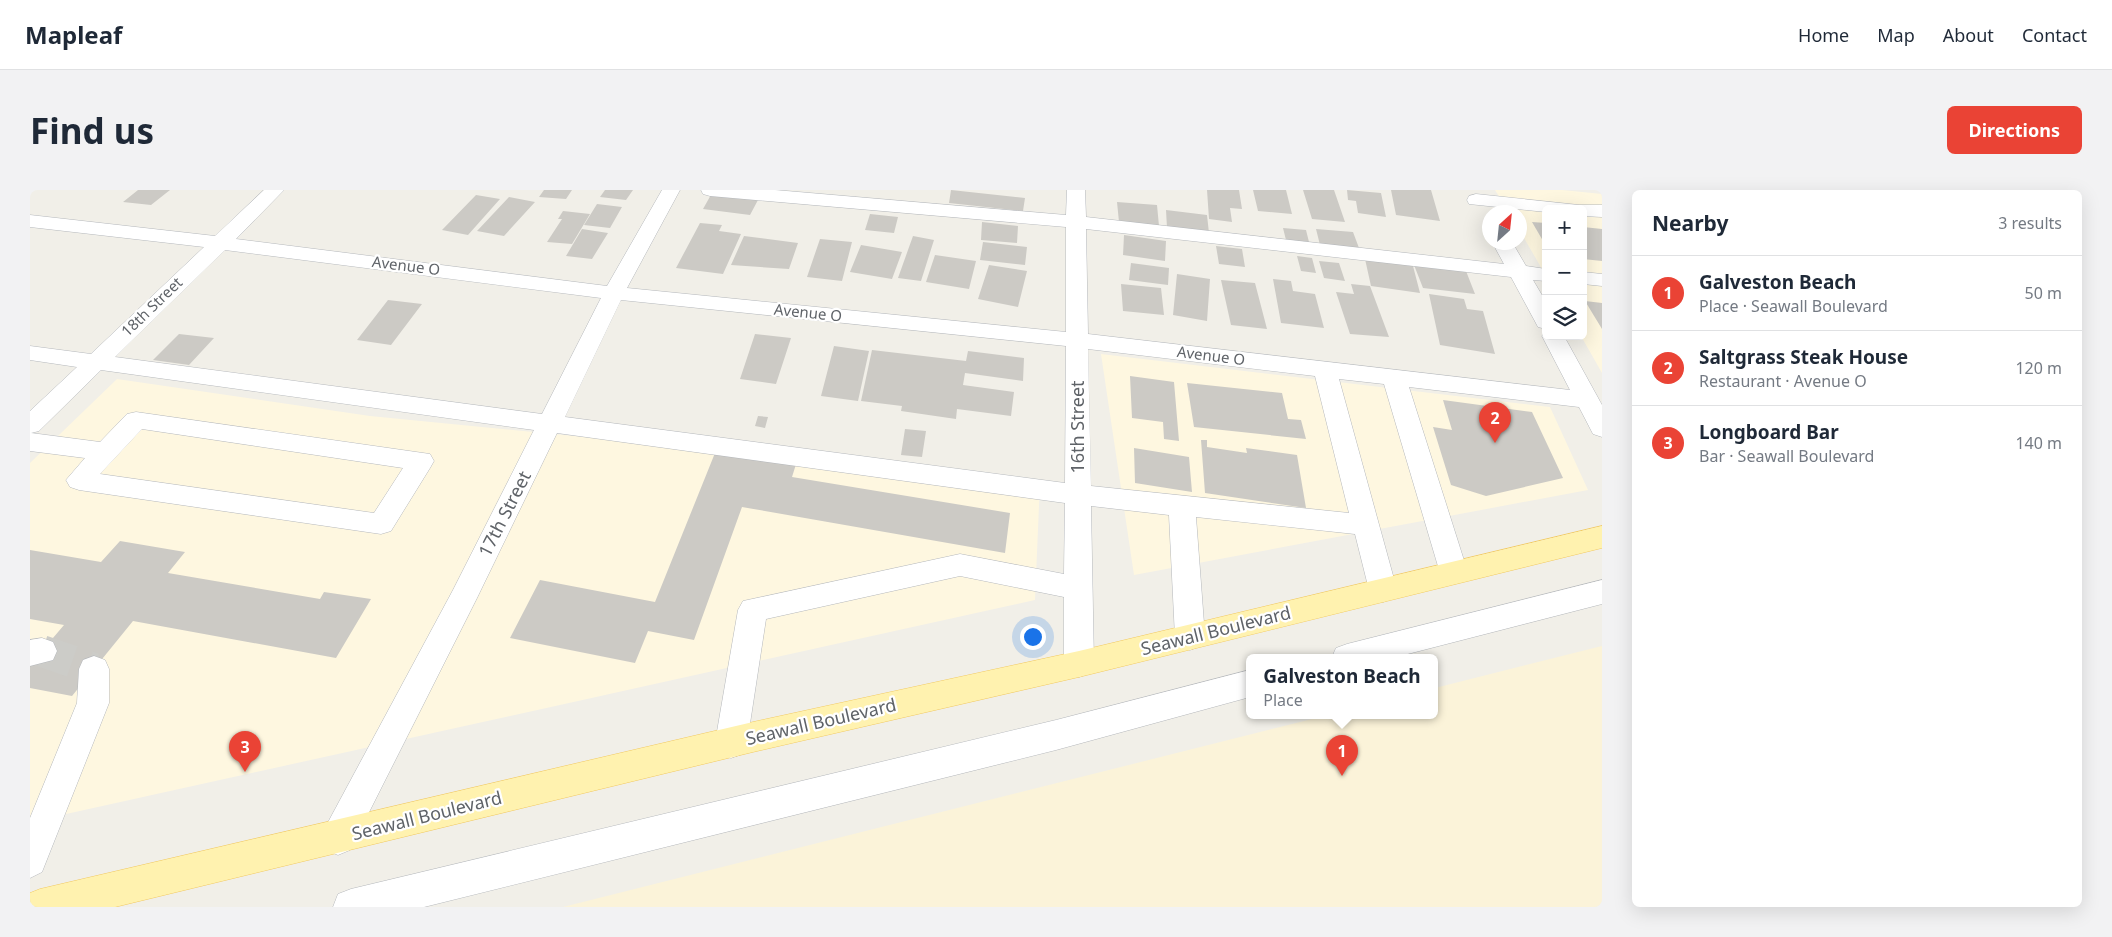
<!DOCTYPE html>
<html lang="en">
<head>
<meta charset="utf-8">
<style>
  body { margin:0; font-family:"Noto Sans",sans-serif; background:#f2f2f3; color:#1f2937 }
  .controls { position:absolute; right:15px; top:15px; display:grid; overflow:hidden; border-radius:8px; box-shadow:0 5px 20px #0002 }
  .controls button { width:45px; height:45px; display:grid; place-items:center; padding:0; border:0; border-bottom:1px solid #e0e1e3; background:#fff; color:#1f2937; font:25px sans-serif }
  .compass { position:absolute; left:1452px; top:15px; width:45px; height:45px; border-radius:50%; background:#fff; box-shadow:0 5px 20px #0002; rotate:27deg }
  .you { position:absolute; left:1002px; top:446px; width:18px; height:18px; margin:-12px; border:4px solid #fff; border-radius:50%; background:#1a73e8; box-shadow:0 0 0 8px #1a73e833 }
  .badge { display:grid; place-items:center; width:32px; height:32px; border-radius:50%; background:#ea4335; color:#fff; font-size:16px; font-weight:700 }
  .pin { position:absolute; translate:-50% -41px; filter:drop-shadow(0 1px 2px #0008) }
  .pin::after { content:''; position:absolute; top:26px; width:18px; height:15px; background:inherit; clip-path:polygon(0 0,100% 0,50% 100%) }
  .popup { position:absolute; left:1216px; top:464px; width:192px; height:65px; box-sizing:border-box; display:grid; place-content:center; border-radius:8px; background:#fff; filter:drop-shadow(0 1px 4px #0005); font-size:16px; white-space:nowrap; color:#747a83 }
  .popup b { font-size:19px; color:#1f2937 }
  .popup::after { content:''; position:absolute; left:50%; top:100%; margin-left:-10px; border:10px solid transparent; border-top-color:#fff }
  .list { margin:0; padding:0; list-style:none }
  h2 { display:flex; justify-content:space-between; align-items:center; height:65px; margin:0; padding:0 20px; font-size:21px }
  h2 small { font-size:16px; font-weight:400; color:#747a83 }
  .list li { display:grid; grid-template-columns:32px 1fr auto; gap:15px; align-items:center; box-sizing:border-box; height:75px; padding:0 20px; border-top:1px solid #e0e1e3 }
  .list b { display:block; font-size:19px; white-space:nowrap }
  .list p { margin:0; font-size:16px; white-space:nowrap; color:#747a83 }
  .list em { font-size:16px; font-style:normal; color:#747a83 }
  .icon { flex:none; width:28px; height:28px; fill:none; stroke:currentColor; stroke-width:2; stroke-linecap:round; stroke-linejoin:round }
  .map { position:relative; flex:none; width:1572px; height:717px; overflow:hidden; border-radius:8px }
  header { display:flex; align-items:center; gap:30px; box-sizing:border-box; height:70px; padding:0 25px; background:#fff; border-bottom:1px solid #e0e1e3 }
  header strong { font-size:24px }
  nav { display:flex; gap:28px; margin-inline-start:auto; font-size:18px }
  .intro { display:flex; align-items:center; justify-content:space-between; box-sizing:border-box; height:120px; padding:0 30px }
  h1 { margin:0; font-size:35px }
  .button { padding:12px 22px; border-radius:8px; background:#ea4335; color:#fff; font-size:18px; font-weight:700 }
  main { display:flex; gap:30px; padding:0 30px }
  aside { flex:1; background:#fff; border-radius:8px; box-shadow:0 5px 20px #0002 }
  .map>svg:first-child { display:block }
  .commercial { fill:#fef7e0 }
  .sand { fill:#fbf3d9 }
  .building { fill:#cccac5 }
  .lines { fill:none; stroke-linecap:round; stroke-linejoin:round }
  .minor-tunnel { stroke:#ccccc8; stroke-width:32; stroke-dasharray:32 16; stroke-linecap:butt }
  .minor-casing { stroke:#b5b8bc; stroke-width:1 }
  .major-casing { stroke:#f2c960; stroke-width:1 }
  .minor { fill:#fff; fill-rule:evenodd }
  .major { fill:#fff2af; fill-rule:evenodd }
  .labels { text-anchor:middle; stroke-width:4.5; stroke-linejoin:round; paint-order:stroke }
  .far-street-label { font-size:15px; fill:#5f6368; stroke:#fff }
  .street-label { font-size:18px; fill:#5f6368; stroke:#fff }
</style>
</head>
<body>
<header>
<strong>Mapleaf</strong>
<nav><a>Home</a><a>Map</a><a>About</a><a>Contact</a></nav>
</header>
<div class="intro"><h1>Find us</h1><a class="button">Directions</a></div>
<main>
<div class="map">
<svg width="1572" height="717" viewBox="0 0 1572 717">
  <rect width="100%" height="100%" fill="#f1efe8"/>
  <path class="commercial" d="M1465 0H1532L1572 4V183L1551 146H1553V19H1516V86L1490 41V22H1479Z
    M1071 164 1520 217 1558 300 1104 385Z
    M87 189 340 226 1010 292 1005 410 0 632V273Z"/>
  <path class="sand" d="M1572 456V717H533L1298 525H1404L1405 498Z"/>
  <path class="building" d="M108 0H140L121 15 93 12Z
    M514 0H542L536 9 509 7Z
    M575 0H603L596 10 570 7Z
    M921 0 995 8 993 21 919 13Z
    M1177 0H1209L1212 19 1200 18 1202 32 1179 29Z
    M1223 0H1256L1262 24 1228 21Z
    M1273 0H1304L1315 32 1282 29Z
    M1317 0 1351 3 1356 27 1328 23 1326 11 1318 10Z
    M1361 0H1401L1410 31 1366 25Z
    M682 3 728 10 720 25 673 19Z
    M446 5 470 9 438 45 412 40Z
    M479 7 505 12 474 46 447 41Z
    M1087 12 1127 15 1129 36 1089 32Z
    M567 14 592 17 580 38 554 35Z
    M1136 20 1177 25 1179 43 1137 38Z
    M533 21 560 24 542 54 517 52 532 29H528Z
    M840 24 868 27 864 43 835 40Z
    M952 32 988 36 987 53 951 50Z
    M1502 32 1516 33V56Z
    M670 33 692 35 689 41 711 44 693 84 646 78Z
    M1553 37 1572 39V71L1553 69Z
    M1253 38 1276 40 1279 52 1256 50Z
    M552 39 578 43 562 69 536 66Z
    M1286 39 1323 42 1329 58 1290 55Z
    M1094 45 1136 51 1135 71 1093 65Z
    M714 46 768 53 759 79 701 75Z
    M883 46 904 50 891 91 868 88Z
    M790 49 822 52 812 91 777 87Z
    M953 52 997 57 995 75 950 70Z
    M831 55 872 62 862 89 820 82Z
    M1186 56 1212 59 1215 77 1189 74Z
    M905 65 946 71 939 99 896 92Z
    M1267 66 1282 68 1286 83 1271 81Z
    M1335 69 1383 76 1390 103 1341 96Z
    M1289 71 1309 73 1315 91 1294 88Z
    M1101 73 1139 78 1138 95 1099 90Z
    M959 75 997 81 988 117 948 109Z
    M1384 75 1436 81 1445 104 1393 98Z
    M1147 84 1180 89 1177 131 1143 125Z
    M1243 89 1261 91 1263 101 1285 104 1294 138 1251 133Z
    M1191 90 1225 93 1237 139 1201 135Z
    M1091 94 1131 98 1134 125 1093 121Z
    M1321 94 1340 96 1359 147 1320 144 1306 102 1324 104Z
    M1399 104 1434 109 1437 119 1453 121 1465 164 1410 155Z
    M358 110 392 114 361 155 327 150Z
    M1555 111 1572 113V139Z
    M149 144 184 148 159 175 123 170Z
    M725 144 761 148 746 194 710 189Z
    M804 156 839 161 828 211 791 206Z
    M842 160 936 171 938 161 994 168 993 191 935 183 933 195 984 202 981 226 927 219 926 229 871 221 872 216 831 211Z
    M1100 186 1144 192 1149 251 1134 249 1133 232 1102 228Z
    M1157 193 1252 203 1258 229 1271 230 1276 249 1164 237Z
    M1413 210 1502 222 1533 288 1456 306 1421 295 1403 237 1422 240Z
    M728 226 738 227 735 238 725 236Z
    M875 239 896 241 892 267 871 265Z
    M1171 250H1177V257L1217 263 1216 258 1267 265 1276 318 1175 303Z
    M687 258 767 271 762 287 980 323 975 363 712 317 664 450 618 441 605 473 480 448 510 390 625 412Z
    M1104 258 1159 267 1162 302 1105 293Z
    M90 351 155 362 138 383 290 409 294 402 341 409 306 468 103 431 42 506 0 498V475L34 435 0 429V360L71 372Z"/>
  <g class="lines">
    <path class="minor-tunnel" d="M12 461 64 479"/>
    <g class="minor-casing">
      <path id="minor" d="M234 0H254L206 49 577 96 632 0H650L597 98 1036 142V37L680 6 673 4 671 0H745L1036 25 1037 0H1055L1056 27 1474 74 1462 52H1482L1496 76 1516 79V91L1503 90 1516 112V139L1508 137 1481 87 1056 39 1058 144 1540 200 1512 146 1516 141V146H1534L1572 215V247L1563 244 1549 217 1379 197 1438 383 1434 391 1424 394 1414 391 1410 383 1354 194 1309 189 1367 400 1363 408 1353 412 1343 408 1339 400 1325 344 1166 327 1175 447 1170 456 1160 460 1150 456 1145 447 1139 325 1061 316 1064 474 1060 483 1049 487 1038 483 1034 474V407L930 386 736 429 717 553 712 564 701 568 690 564 685 553 708 420 713 411 930 364 1034 384 1035 313 527 243 447 408 320 660 308 665 296 660 291 648 296 636 423 400 504 240 71 180 9 241 1 243 70 252 97 224 106 222 400 264 404 271 400 278 361 341 351 344 49 300 40 297 36 290 55 268 0 261V221L47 177 0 170V156L61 164 174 57 0 37V25L185 46ZM195 60 571 108 512 224 85 167ZM591 110 1036 156 1035 293 535 227ZM1058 159 1285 186 1319 323 1061 296ZM112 239 373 278 344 323 70 284Z
        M1446 4 1549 15H1572V27L1553 26V19H1516V22L1439 14 1437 10 1439 6Z
        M1553 82 1572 84V96L1553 94Z
        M1572 390V414L1366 467H1302L1306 458 1317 454Z
        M12 448 23 452 27 461 23 470 0 476V450Z
        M64 466 75 470 79 479V513L12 682 0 688V628L47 513 49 479 53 470Z
        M1220 480V507L1026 560 394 717H303L308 704 321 699 1026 530Z"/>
    </g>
    <g class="major-casing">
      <path id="major" d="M1572 336V358L1049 487 723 562 85 717H0V703L10 699 723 532 1049 461Z"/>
    </g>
    <use href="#minor" class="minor"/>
    <use href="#major" class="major"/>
  </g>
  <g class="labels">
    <g class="far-street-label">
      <text transform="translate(376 76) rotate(7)" y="5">Avenue O</text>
      <text transform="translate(122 117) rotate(-44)" y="5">18th Street</text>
      <text transform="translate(778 123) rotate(6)" y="5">Avenue O</text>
      <text transform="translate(1181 166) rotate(7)" y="5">Avenue O</text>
    </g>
    <g class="street-label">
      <text transform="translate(1048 237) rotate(-90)" y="6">16th Street</text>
      <text transform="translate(475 324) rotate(-63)" y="6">17th Street</text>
      <text transform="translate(1186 441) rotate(-14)" y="6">Seawall Boulevard</text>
      <text transform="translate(791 532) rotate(-13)" y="6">Seawall Boulevard</text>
      <text transform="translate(397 626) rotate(-14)" y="6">Seawall Boulevard</text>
    </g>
  </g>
</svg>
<div class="controls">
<button>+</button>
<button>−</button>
<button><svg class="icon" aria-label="layers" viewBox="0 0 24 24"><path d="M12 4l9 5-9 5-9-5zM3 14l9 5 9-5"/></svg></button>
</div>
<svg class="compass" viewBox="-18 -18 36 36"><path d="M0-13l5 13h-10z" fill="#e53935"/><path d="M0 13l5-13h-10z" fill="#747a83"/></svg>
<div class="you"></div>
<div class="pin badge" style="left:1312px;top:586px">1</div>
<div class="popup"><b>Galveston Beach</b>Place</div>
<div class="pin badge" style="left:1465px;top:253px">2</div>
<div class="pin badge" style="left:215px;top:582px">3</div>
</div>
<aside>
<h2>Nearby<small>3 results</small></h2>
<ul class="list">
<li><span class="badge">1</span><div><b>Galveston Beach</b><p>Place · Seawall Boulevard</p></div><em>50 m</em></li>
<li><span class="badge">2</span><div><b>Saltgrass Steak House</b><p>Restaurant · Avenue O</p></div><em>120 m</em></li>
<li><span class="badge">3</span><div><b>Longboard Bar</b><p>Bar · Seawall Boulevard</p></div><em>140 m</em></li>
</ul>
</aside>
</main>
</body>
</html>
